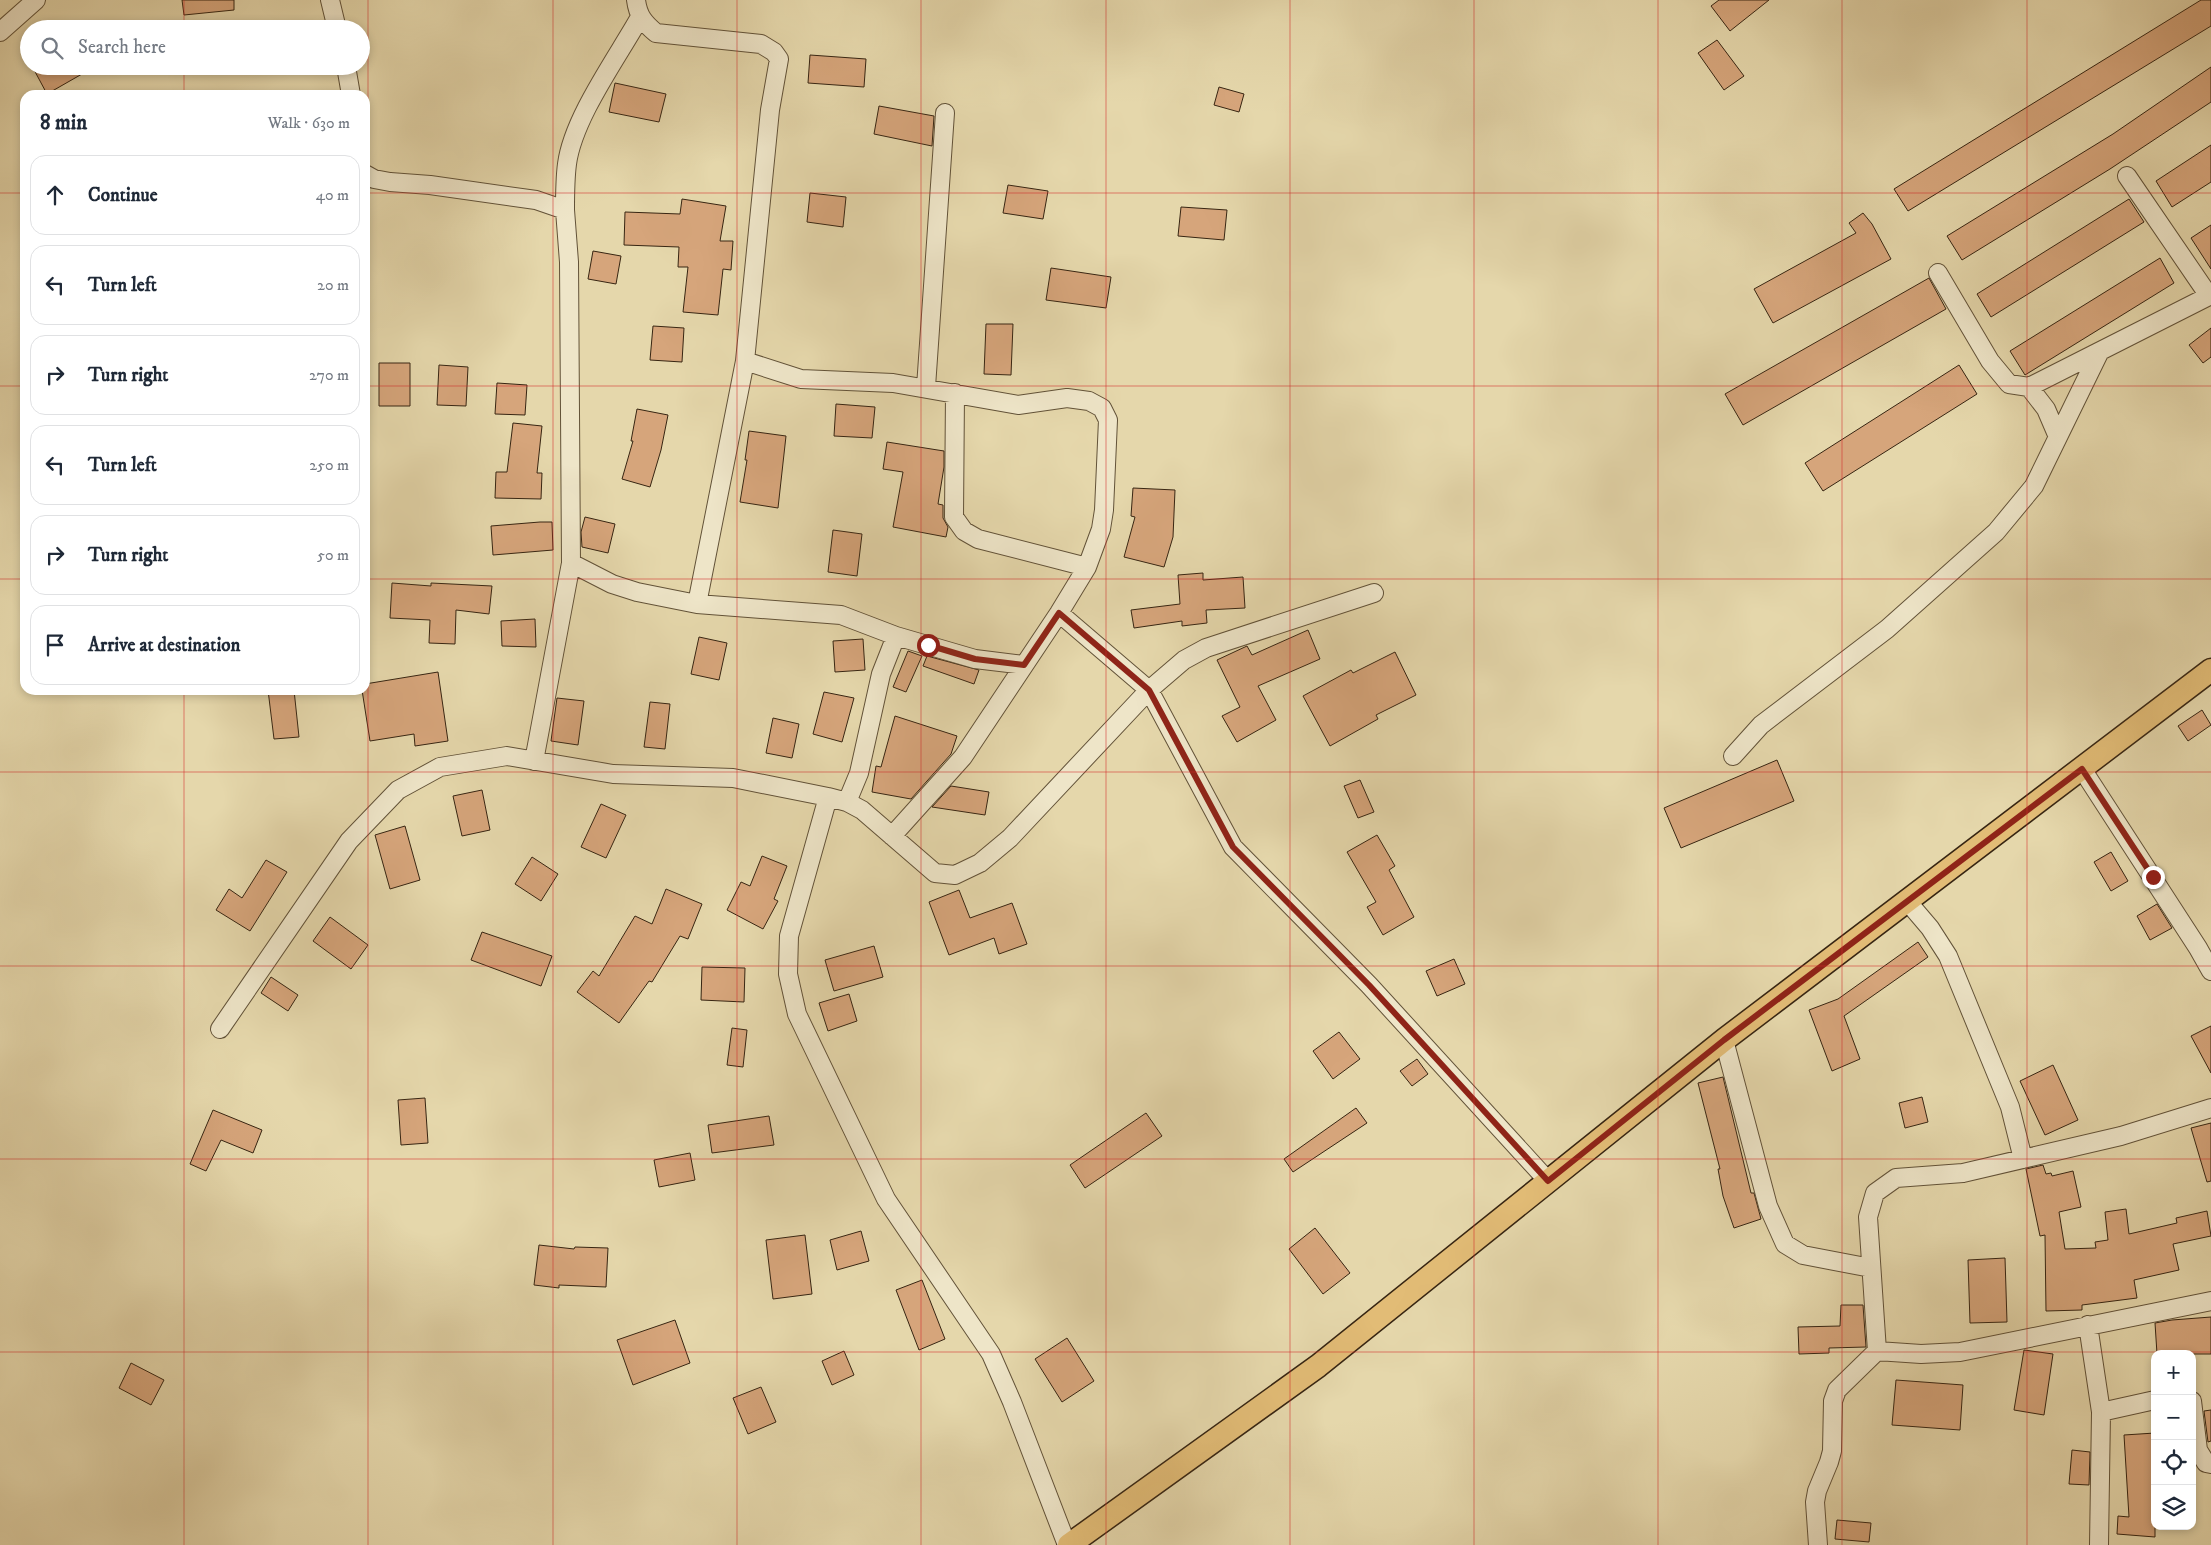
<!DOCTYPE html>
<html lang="en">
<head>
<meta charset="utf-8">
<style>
  body { margin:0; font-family:"IM FELL DW Pica",serif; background:#f6f6f7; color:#1f2937 }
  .controls { position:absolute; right:15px; bottom:15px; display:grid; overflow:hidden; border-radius:10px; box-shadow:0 2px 8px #0003 }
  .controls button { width:45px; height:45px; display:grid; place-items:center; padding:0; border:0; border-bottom:1px solid #e0e1e3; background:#fff; color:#1f2937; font:25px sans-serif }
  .stop { position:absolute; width:15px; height:15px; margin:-11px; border:4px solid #8f2418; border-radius:50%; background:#fff }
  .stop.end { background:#8f2418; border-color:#fff; box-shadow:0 1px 5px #0008 }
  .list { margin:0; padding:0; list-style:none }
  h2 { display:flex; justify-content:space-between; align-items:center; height:65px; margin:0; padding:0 20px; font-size:21px }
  h2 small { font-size:16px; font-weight:400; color:#747a83 }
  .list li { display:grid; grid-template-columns:32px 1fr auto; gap:15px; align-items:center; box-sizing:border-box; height:80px; margin:0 10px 10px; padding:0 10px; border:1px solid #e0e1e3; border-radius:15px }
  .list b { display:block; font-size:19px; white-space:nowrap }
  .list em { font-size:16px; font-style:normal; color:#747a83 }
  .icon { flex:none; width:28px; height:28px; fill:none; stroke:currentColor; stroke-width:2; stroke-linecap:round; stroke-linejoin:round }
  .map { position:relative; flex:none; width:2211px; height:1545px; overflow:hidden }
  .search { position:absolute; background:#fff; box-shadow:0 2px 8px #0003; left:20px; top:20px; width:350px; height:55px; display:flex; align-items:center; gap:12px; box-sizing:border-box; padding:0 18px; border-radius:28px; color:#747a83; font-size:19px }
  .panel { position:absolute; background:#fff; box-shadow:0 2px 8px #0003; left:20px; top:90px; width:350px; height:605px; border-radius:15px }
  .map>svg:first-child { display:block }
  .building { fill:#d6a57b; stroke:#372512 }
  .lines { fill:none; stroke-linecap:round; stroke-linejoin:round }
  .minor-casing { stroke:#625238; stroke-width:20 }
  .major-casing { stroke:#372512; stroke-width:25 }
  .minor { stroke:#eee5c8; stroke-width:18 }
  .major { stroke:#e2bc76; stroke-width:22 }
  .route { stroke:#8f2418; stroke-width:6 }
  .grid { fill:none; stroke:#d62828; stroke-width:1; stroke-opacity:0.55 }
</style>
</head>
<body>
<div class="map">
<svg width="2211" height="1545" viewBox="0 0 2211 1545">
  <rect width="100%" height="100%" fill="#e5d7ab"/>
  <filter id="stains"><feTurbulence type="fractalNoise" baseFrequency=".004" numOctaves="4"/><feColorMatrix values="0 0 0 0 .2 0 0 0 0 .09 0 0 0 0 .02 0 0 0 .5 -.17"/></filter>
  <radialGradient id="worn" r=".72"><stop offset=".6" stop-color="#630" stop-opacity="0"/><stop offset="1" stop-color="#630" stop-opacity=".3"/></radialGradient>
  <path class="building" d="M182 0H234V10L184 15Z
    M1719 0H1769L1730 31 1711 6Z
    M2201 0H2211V26L1908 211 1894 189Z
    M1717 40 1744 76 1724 90 1698 53Z
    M810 55 866 59 864 87 808 83Z
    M32 66H96L47 94Z
    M2211 67V102L2110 169 1962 260 1947 236 2113 134Z
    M615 83 666 94 659 122 609 112Z
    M1219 87 1244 94 1239 112 1214 105Z
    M879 106 934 116 932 146 874 134Z
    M2211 145V182L2172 207 2156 181Z
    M1008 185 1048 191 1043 219 1003 213Z
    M810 193 846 197 843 227 807 222Z
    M682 199 726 206 720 241H733L731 270 723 269 718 315 683 312 688 267H678L679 247 624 245 625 212 680 214Z
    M2129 199 2144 222 1991 317 1977 294Z
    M1181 207 1227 210 1224 240 1178 236Z
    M1863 213 1872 224 1891 259 1773 323 1754 289 1856 233 1849 223Z
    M2211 225V269L2191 238Z
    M593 251 621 256 616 284 588 279Z
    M2160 258 2174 283 2025 375 2010 351Z
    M1051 268 1111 277 1106 308 1046 300Z
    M1929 278 1946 309 1743 425 1725 394Z
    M986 324H1013L1011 375 984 374Z
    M653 326 684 328 682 362 650 360Z
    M2211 328V357L2203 363 2189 345Z
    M379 363H410V406H379Z
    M439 365 468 367 466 406 437 405Z
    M1959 365 1977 394 1823 491 1805 463Z
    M497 383 527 385 525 415 495 414Z
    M836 404 875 407 872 438 834 436Z
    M637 409 668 415 661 450 650 487 622 479 633 441H631Z
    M513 423 542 426 537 473H542L541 499 495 498 496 472H507Z
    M749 431 786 436 778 508 740 502 747 460H745Z
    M887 442 944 451V467L938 504 943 505V518L948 527 946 537 893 527 903 472 883 469Z
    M1133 488 1175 490 1173 537 1164 567 1124 557 1135 517 1131 516Z
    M585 517 615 524 608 553 582 547 581 532Z
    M540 522H552L553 550 493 555 491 526Z
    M833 530 862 534 857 576 828 572Z
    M1203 573V580L1243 577 1245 608 1206 610 1207 623 1182 626V621L1134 628 1131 610 1180 604 1178 575Z
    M392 583 431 586V583L492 586 489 614 456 610 455 644 429 643 430 620 390 618Z
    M535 619 536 647 502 646 501 621Z
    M1308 630 1320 659 1258 686 1276 720 1237 742 1222 716 1240 707 1217 660 1247 646 1252 655Z
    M699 637 727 643 719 680 691 674Z
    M863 639 865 670 835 672 833 641Z
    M908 651 922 656 906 692 893 687Z
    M1395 652 1416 695 1376 715 1378 719 1330 746 1303 696 1351 670 1353 673Z
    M927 656 979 670 974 684 923 666Z
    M438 672 448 741 415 746 414 734 370 741 362 690H365V684Z
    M268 690H294L299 737 274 739Z
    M824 692 854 698 842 742 813 734Z
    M557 698 584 701 578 745 551 741Z
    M650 702 670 704 665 749 644 747Z
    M2202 710 2211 725 2188 741 2178 726Z
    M895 716 957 736 951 754 911 799 872 792 876 766 881 767Z
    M773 718 799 724 792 758 766 753Z
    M1777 760 1794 801 1681 848 1664 808Z
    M1360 780 1374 812 1358 818 1344 786Z
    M951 786 989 792 985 815 932 807Z
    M482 790 490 830 462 836 453 796Z
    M601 804 626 815 606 858 581 847Z
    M405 826 420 880 390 889 375 835Z
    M1377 835 1395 866 1389 870 1414 917 1383 935 1367 907 1376 902 1347 852Z
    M2111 852 2128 881 2111 891 2094 862Z
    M762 856 787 866 774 899 778 901 763 929 727 910 741 882 750 886Z
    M532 857 558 874 541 901 515 884Z
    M266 860 287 872 250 931 216 910 229 889 242 898Z
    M666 889 702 904 688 939 680 936 652 982 649 981 619 1023 577 992 593 971 599 976 635 916 652 924Z
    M959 890 970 918 1012 903 1027 944 999 954 994 938 949 955 929 902Z
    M2157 904 2172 928 2150 940 2137 916Z
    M330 917 368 945 351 969 313 941Z
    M482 932 552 956 541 986 471 960Z
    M1918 942 1928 957 1844 1016 1860 1059 1832 1071 1809 1010 1838 999Z
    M874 946 883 977 834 991 825 960Z
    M1454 959 1465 984 1437 996 1426 971Z
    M702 967 745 968 744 1002 701 1000Z
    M271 977 298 995 288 1011 261 993Z
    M849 994 857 1021 828 1031 819 1003Z
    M2211 1026V1073L2191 1036Z
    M732 1028 747 1030 743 1067 727 1065Z
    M1339 1032 1360 1059 1333 1079 1313 1051Z
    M1417 1059 1428 1074 1412 1086 1400 1071Z
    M2053 1065 2078 1120 2045 1135 2020 1081Z
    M1723 1077 1751 1193H1754L1761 1219 1734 1228 1723 1196 1718 1169H1720L1698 1083Z
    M1922 1097 1928 1122 1905 1128 1899 1103Z
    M425 1098 428 1143 401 1145 398 1100Z
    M1356 1108 1367 1123 1293 1172 1284 1159Z
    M213 1110 262 1130 253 1153 221 1140 206 1171 190 1164Z
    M1146 1113 1162 1136 1085 1188 1070 1165Z
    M769 1116 774 1145 712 1153 708 1125Z
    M2211 1123V1181L2207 1182 2191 1128Z
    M690 1153 695 1180 659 1187 654 1160Z
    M2043 1165 2046 1174 2051 1173 2052 1176 2073 1171 2081 1207 2059 1212 2065 1249 2096 1248 2095 1242 2108 1240 2105 1212 2126 1209 2129 1234 2177 1223 2176 1218 2207 1211 2211 1236 2173 1244 2179 1270 2134 1280 2137 1298 2082 1305V1310L2046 1311 2045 1235 2040 1236 2026 1169Z
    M1315 1228 1350 1273 1323 1294 1289 1249Z
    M861 1231 869 1261 837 1270 830 1240Z
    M805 1235 812 1294 773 1299 766 1240Z
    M539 1245 574 1249 575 1247 608 1248 606 1287 559 1285V1288L534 1285Z
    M2005 1258 2007 1322 1970 1323 1968 1260Z
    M922 1280 945 1339 919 1350 896 1290Z
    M1841 1305H1863L1866 1347 1829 1348V1353L1799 1354 1798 1327 1840 1326Z
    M2211 1317V1354H2157L2155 1323 2172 1320Z
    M675 1320 690 1363 633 1385 617 1340Z
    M1067 1338 1094 1381 1062 1402 1035 1359Z
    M2024 1350 2053 1354 2044 1415 2014 1410Z
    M844 1351 854 1375 832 1385 822 1361Z
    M131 1363 164 1380 151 1405 119 1388Z
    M1896 1380 1963 1385 1960 1430 1892 1425Z
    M761 1387 776 1422 748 1434 733 1398Z
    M2211 1410V1441L2208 1442 2204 1411Z
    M2155 1433V1537L2117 1534 2118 1516 2129 1517 2124 1435Z
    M2072 1450 2090 1452 2089 1485 2069 1484Z
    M1837 1520 1871 1523 1869 1542 1835 1539Z"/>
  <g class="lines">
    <g class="minor-casing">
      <path id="minor" d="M330 0 337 29
        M636 0C638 16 644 23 656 33L761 44 774 52 779 59 770 110 745 361 697 604
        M0 32 36 0
        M346 66 351 95
        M365 174 374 179 390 182 430 185 536 200 565 210 569 262 571 563 534 761
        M2127 176 2209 296
        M565 210C565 194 565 179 567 164 573 118 617 58 640 17
        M1938 273 1990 361 2009 384 2029 387 2211 295
        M745 361 801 379 893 383 1018 405 1067 398 1089 401 1102 408 1108 420 1104 510 1101 529 1087 567 1059 613 963 757 892 836
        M926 387 945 113
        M2029 387 2046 409 2058 437
        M955 393 954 517 964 531 978 539 1087 567
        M571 563 612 584 637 592 697 604 841 615 896 636 975 659 1024 665
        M1059 613 1149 690 1233 847 1369 985 1548 1181
        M1733 756 1761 725 1887 629 1996 532 2034 486 2099 353
        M2082 769 2198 948 2211 971
        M828 797 789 936 788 974 797 1014 886 1199 991 1354 1012 1402 1067 1545
        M847 802 859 773 881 674 896 636
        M1907 901 1930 928 1948 956 2010 1107 2023 1159
        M220 1029 349 841 398 790 440 767 507 756 613 774 733 778 828 797 847 802 862 810 935 873 955 875 980 863 1010 838 1149 690 1184 660 1206 648 1374 593
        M1724 1040 1768 1206 1785 1244 1803 1255 1871 1268
        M2088 1325 2101 1412 2099 1545
        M1877 1351 1868 1217 1875 1193 1896 1178 1963 1173 2121 1136 2211 1108
        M2192 1401 2198 1450 2206 1463 2211 1464
        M2101 1412 2155 1400
        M1818 1545 1815 1502 1817 1491 1829 1462 1832 1451 1833 1401 1837 1390 1877 1351 1921 1354 1960 1352 2211 1301"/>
    </g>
    <g class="major-casing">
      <path id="major" d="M1069 1545 1318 1366 1724 1040 2211 670"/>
    </g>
    <use href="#minor" class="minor"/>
    <use href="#major" class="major"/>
  </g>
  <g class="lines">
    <path class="route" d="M928 645 975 659 1024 665 1059 613 1149 690 1233 847 1369 985 1548 1181 1724 1040 2082 769 2153 877"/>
  </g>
  <path class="grid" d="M184 0V29M368 0V1545M553 0V1545M737 0V1545M921 0V1545M1106 0V1545M1290 0V1545M1474 0V1545M1658 0V1545M1842 0V1545M2027 0V1545M184 66V95M0 193H25M365 193H2211M0 386H25M365 386H2211M0 579H25M365 579H2211M184 690V1545M0 772H2211M0 966H2211M0 1159H2211M0 1352H2211"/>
  <rect width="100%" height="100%" filter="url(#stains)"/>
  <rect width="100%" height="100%" fill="url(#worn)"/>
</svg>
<div class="controls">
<button>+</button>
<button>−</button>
<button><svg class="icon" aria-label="locate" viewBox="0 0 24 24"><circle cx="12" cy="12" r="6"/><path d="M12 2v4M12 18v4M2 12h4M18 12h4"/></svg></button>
<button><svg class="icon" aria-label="layers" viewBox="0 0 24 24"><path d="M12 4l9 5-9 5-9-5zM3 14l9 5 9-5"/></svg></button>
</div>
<div class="stop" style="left:928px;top:645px"></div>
<div class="stop end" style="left:2153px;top:877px"></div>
<div class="search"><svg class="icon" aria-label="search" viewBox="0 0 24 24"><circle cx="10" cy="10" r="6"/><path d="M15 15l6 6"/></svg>Search here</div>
<section class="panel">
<h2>8 min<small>Walk · 630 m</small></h2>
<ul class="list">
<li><svg class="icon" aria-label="ahead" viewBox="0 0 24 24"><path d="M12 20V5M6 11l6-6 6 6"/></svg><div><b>Continue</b></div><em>40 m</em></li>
<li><svg class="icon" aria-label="left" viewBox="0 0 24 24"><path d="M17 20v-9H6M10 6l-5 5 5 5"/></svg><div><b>Turn left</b></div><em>20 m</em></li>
<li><svg class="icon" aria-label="right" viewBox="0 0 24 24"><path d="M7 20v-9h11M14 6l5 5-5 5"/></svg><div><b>Turn right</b></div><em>270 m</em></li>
<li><svg class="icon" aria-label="left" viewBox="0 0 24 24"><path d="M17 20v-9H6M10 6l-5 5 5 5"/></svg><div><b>Turn left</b></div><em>250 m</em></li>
<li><svg class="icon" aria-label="right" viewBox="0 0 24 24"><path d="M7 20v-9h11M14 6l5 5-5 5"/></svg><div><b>Turn right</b></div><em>50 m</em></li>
<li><svg class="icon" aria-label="arrive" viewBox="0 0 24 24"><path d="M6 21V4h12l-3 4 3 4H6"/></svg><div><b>Arrive at destination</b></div></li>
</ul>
</section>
</div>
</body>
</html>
